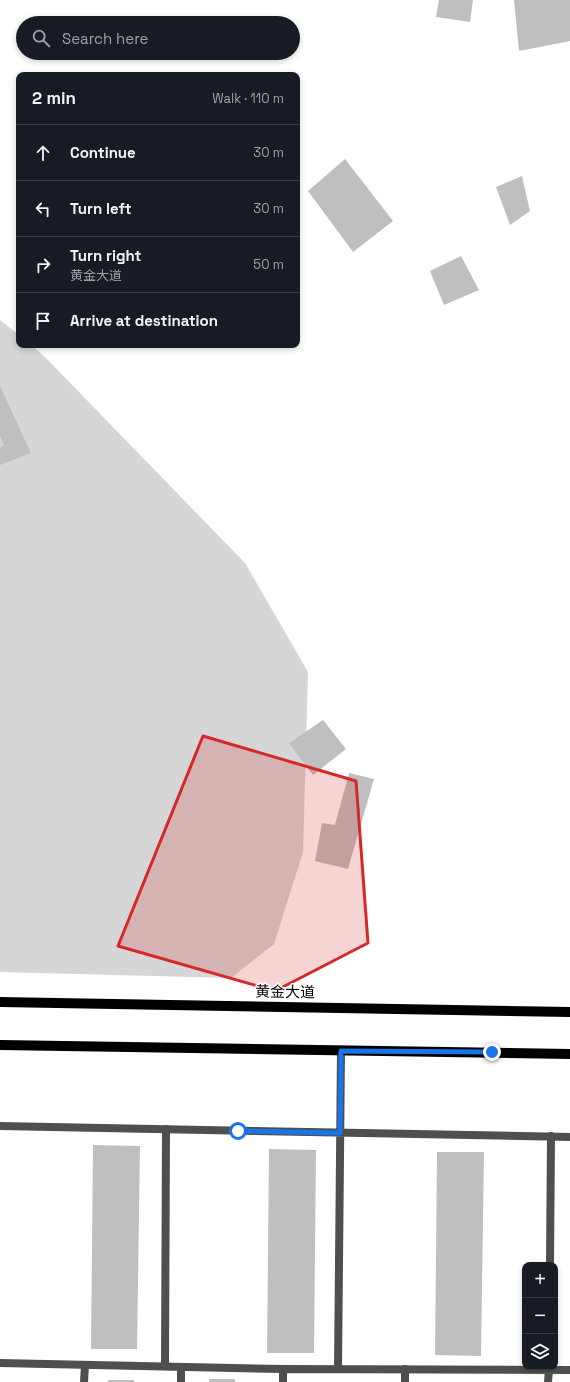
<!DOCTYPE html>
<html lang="en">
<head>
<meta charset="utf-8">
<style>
  body { margin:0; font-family:"Space Grotesk","Noto Sans SC",sans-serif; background:#242831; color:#f1f3f6 }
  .controls { position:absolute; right:12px; bottom:12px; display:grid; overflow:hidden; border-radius:8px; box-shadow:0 2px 6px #0003 }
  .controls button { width:36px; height:36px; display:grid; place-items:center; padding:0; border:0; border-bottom:1px solid #363941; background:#171b24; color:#f1f3f6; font:20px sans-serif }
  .stop { position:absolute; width:12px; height:12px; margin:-9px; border:3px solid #1a73e8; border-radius:50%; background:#fff }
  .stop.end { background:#1a73e8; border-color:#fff; box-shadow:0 1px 4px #0008 }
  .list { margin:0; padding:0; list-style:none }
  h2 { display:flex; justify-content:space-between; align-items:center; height:52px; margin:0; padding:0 16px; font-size:17px }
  h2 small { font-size:13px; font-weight:400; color:#9ea1a6 }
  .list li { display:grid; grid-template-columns:26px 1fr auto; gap:12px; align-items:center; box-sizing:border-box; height:56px; padding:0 16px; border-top:1px solid #363941 }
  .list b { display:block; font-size:15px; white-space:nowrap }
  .list p { margin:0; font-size:13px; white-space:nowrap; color:#9ea1a6 }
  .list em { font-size:13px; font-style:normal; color:#9ea1a6 }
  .icon { flex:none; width:22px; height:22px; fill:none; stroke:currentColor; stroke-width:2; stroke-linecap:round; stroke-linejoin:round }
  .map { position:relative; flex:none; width:570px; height:1382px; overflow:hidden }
  .search { position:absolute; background:#171b24; box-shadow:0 2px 6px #0003; left:16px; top:16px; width:284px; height:44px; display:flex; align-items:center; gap:10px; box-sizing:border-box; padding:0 14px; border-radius:22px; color:#9ea1a6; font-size:15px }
  .panel { position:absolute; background:#171b24; box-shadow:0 2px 6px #0003; left:16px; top:72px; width:284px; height:276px; border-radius:8px }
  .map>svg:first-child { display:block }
  .green { fill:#d6d6d6 }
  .building { fill:#bfbfbf }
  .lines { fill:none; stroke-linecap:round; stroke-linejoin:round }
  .lane { stroke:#4f4f4f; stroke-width:8 }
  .street { stroke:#4f4f4f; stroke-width:8 }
  .primary { stroke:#000; stroke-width:10 }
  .route { stroke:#1a73e8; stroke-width:5 }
  .marked { fill:#d62828; fill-opacity:0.2; stroke:#d62828; stroke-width:3; stroke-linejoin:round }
  .labels { text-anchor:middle; stroke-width:3; stroke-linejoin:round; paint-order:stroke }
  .street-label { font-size:15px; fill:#000; stroke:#fff }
</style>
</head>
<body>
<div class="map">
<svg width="570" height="1382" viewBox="0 0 570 1382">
  <rect width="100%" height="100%" fill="#fff"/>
  <path class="green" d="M0 320 19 335V345H31L45 357 245 563 308 672 303 852 274 944 231 978 0 972Z"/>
  <path class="building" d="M439 0H473L470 22 436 17Z
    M514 0H570V41L519 51Z
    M345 159 393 221 353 252 308 191Z
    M522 176 530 211 510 225 496 187Z
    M461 256 479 290 444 305 430 271Z
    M0 386 31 453 0 465V448L4 445 0 436Z
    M323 720 346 749 313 775 289 743Z
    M349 773 374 779 348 869 315 861 322 823 335 825Z
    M93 1145 140 1146 137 1349H91Z
    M269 1149 316 1150 314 1353H267Z
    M437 1152H484L481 1356 435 1355Z
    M209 1379H235V1382H209Z
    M108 1380H134V1382H108Z"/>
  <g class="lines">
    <path class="lane" d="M550 1265 551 1136
      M165 1366 166 1129
      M84 1382 85 1365
      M181 1382V1367
      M405 1382V1369"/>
    <path class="street" d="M0 1126 570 1137
      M0 1363 283 1369 570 1370
      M338 1369 341 1051
      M283 1382V1369
      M548 1382 549 1370"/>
    <path class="primary" d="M0 1002 570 1012
      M0 1045 570 1054"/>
  </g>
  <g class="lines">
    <path class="route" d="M238 1131 340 1133 341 1051 492 1052"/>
  </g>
  <path class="marked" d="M203 736 356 781 368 943 275 991 118 946Z"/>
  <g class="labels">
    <g class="street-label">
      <text transform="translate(285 992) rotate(1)" y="5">黄金大道</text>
    </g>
  </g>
</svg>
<div class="controls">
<button>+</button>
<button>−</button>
<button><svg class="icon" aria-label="layers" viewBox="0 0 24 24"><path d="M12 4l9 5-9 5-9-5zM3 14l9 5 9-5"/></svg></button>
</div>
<div class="stop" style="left:238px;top:1131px"></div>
<div class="stop end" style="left:492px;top:1052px"></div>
<div class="search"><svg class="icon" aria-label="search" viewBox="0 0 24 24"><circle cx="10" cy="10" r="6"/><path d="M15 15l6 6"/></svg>Search here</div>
<section class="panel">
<h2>2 min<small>Walk · 110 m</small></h2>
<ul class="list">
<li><svg class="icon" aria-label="ahead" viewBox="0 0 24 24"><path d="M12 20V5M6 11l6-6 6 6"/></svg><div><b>Continue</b></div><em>30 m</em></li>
<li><svg class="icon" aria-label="left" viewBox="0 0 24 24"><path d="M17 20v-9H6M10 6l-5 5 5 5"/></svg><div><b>Turn left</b></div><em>30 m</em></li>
<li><svg class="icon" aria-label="right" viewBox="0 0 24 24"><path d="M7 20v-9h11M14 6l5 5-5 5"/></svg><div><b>Turn right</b><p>黄金大道</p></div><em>50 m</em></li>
<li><svg class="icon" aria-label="arrive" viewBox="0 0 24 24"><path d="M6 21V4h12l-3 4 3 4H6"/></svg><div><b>Arrive at destination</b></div></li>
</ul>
</section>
</div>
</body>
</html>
